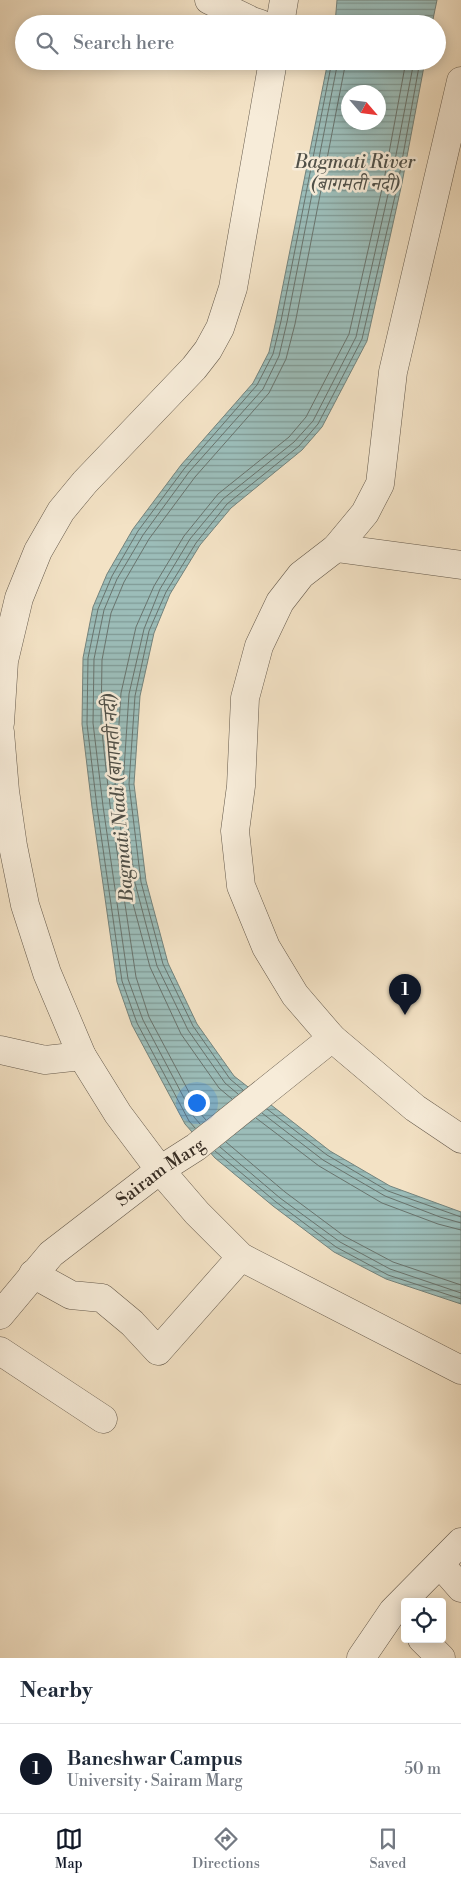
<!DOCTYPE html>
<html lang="en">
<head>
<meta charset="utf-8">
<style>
  body { margin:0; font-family:"Libre Bodoni","Noto Serif Devanagari",serif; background:#f6f6f7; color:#1f2937 }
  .controls { position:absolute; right:15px; bottom:15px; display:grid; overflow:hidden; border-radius:5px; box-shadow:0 2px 12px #0003 }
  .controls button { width:45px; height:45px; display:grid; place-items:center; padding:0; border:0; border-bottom:1px solid #e0e1e3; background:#fff; color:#1f2937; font:25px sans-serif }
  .compass { position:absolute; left:341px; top:85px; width:45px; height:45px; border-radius:50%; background:#fff; box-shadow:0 2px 12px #0003; rotate:118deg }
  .you { position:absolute; left:196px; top:1102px; width:18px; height:18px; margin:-12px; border:4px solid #fff; border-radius:50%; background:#1a73e8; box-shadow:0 0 0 8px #1a73e833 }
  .badge { display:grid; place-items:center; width:32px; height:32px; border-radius:50%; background:#111827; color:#fff; font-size:16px; font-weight:700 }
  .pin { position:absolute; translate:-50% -41px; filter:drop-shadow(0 1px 2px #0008) }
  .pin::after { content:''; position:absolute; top:26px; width:18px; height:15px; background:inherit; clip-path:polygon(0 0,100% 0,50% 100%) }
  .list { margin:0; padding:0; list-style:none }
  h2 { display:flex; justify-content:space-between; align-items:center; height:65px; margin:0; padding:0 20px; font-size:21px }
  h2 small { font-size:16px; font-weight:400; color:#747a83 }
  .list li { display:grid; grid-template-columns:32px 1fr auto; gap:15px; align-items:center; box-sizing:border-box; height:90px; padding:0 20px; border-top:1px solid #e0e1e3 }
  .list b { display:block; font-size:19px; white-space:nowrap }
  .list p { margin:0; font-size:16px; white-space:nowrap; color:#747a83 }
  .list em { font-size:16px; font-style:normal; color:#747a83 }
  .icon { flex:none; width:28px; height:28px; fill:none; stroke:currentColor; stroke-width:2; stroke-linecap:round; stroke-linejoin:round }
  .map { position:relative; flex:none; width:461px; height:1658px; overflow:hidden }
  .search { position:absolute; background:#fff; box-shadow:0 2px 12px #0003; left:15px; right:15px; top:15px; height:55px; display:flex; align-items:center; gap:12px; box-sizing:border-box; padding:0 18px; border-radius:28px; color:#747a83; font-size:19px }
  .sheet { height:155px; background:#fff }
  nav { display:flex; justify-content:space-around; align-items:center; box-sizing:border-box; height:70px; border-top:1px solid #e0e1e3; background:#fff; font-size:14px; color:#747a83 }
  nav a { display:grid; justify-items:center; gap:2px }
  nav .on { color:#111827 }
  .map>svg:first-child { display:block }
  .water { fill:url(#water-rules); stroke:#73837d; fill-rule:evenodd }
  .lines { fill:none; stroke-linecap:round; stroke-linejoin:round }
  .shore { stroke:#69746e; stroke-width:1 }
  .minor-casing { stroke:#655a4c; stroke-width:29 }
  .minor { stroke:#f7ecd9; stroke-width:28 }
  .labels { text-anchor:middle; stroke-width:5; stroke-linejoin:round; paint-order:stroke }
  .street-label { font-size:18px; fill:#362c23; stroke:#f7ecd9 }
  .water-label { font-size:19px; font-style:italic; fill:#505048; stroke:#f7ecd9 }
</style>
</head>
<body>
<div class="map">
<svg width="461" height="1658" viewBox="0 0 461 1658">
  <defs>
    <pattern id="water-rules" width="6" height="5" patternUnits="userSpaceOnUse" patternTransform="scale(1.25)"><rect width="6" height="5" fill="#9cbdb9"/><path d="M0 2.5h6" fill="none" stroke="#809a96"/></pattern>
  </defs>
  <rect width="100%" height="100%" fill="#f3e2c5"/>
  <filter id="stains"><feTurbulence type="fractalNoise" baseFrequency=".004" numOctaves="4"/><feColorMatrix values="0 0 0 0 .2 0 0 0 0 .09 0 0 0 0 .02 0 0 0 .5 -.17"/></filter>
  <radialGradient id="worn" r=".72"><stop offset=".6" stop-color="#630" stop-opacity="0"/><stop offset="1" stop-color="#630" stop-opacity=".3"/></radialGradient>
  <path class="water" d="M337 0H437L432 24H335Z
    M328 61H425L402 183 367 341 322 427 302 450 231 508 200 545 170 594 154 633 140 696 134 784 146 881 168 963 197 1024 234 1076 330 1151 390 1186 461 1212V1304L386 1279 334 1252 273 1206 215 1158 185 1124 132 1025 117 982 92 807 82 724 83 658 93 607 107 574 133 529 181 465 253 383 269 352 276 320ZM348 92H378V122H348Z"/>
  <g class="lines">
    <path class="shore" d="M243 1090 230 1079 193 1026 163 964 141 882 129 784 135 696 149 631 166 592 196 543 227 504 299 446 318 424 362 339 398 183 420 61
      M238 1094 225 1083 188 1030 157 966 135 883 123 785 129 694 144 629 160 589 190 539 223 499 294 442 313 421 356 337 391 181 414 61
      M232 1099 219 1088 181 1034 150 967 128 885 115 786 121 693 136 627 154 586 184 536 218 494 289 437 306 417 349 334 384 180 406 61
      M267 1109 327 1155 388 1191 461 1217
      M262 1113 323 1160 385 1196 440 1217 461 1223
      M256 1118 319 1166 382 1203 438 1224 461 1230
      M206 1120 200 1113 149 1017 136 977 110 805 101 723 102 660 111 613 124 582 149 539 195 477 269 393 286 359 295 324 346 61
      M200 1124 194 1117 143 1020 128 979 103 806 93 723 94 659 104 610 117 579 143 535 189 472 263 389 279 356 287 322 338 61
      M195 1128 189 1121 137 1023 122 981 97 807 87 724 88 658 98 609 112 576 138 531 184 469 257 385 273 354 281 321 332 61
      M226 1142 285 1192 344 1236 393 1262 461 1285
      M220 1147 280 1198 340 1242 390 1269 461 1293
      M215 1151 276 1202 336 1247 388 1275 461 1299"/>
    <g class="minor-casing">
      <g id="minor">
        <path d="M209 0 252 21 261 24"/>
        <path d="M280 24 284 0"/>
        <path d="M461 81 393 372 380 484 365 513 336 548 301 575 280 602 259 646 245 698 241 786 235 831 241 886 266 947 295 995 332 1038 415 1108 461 1139"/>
        <path d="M336 548 461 565"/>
        <path d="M0 723 4 661 19 598 38 551 61 511 85 482 194 368 208 350 220 328 233 288 273 61"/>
        <path d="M0 732 5 791 13 846 25 905 47 973 82 1056 118 1114 160 1170 197 1213 241 1257 461 1370"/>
        <path d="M0 1050 45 1060 82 1056"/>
        <path d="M33 1274 71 1295 102 1298 132 1323 158 1351 241 1257"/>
        <path id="s1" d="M0 1315 51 1254 160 1170 196 1147 332 1038"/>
        <path d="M0 1351 103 1419"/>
        <path d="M440 1564 461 1588"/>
        <path d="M422 1639 441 1658"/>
        <path d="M361 1658 393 1611 461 1542"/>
      </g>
    </g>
    <use href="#minor" class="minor"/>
  </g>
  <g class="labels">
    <g class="street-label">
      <text dy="6" stroke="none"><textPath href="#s1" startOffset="216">Sairam Marg</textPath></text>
    </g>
    <g class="water-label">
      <text x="355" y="168">Bagmati River<tspan x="355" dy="22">(बागमती नदी)</tspan></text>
      <text transform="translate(117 798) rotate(-95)" y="7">Bagmati Nadi (बागमती नदी)</text>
    </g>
  </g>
  <rect width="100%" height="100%" filter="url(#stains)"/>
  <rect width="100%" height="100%" fill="url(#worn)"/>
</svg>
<div class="controls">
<button><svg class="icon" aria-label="locate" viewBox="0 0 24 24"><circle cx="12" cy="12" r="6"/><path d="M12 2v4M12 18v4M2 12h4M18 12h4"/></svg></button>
</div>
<svg class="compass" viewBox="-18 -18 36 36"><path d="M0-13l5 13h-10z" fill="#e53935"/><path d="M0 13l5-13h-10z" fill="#747a83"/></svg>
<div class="you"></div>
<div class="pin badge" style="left:405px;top:1015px">1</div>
<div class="search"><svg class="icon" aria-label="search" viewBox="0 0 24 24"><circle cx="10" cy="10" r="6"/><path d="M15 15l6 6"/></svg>Search here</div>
</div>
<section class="sheet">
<h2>Nearby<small></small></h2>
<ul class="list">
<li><span class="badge">1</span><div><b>Baneshwar Campus</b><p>University · Sairam Marg</p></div><em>50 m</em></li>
</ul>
</section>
<nav>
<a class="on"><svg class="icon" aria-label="map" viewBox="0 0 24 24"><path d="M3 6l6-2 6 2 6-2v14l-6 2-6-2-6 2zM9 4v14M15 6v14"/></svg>Map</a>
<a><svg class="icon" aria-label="directions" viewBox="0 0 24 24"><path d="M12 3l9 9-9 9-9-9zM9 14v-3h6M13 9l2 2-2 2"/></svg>Directions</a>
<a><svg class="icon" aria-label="saved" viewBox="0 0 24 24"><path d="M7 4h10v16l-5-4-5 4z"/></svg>Saved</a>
</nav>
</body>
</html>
